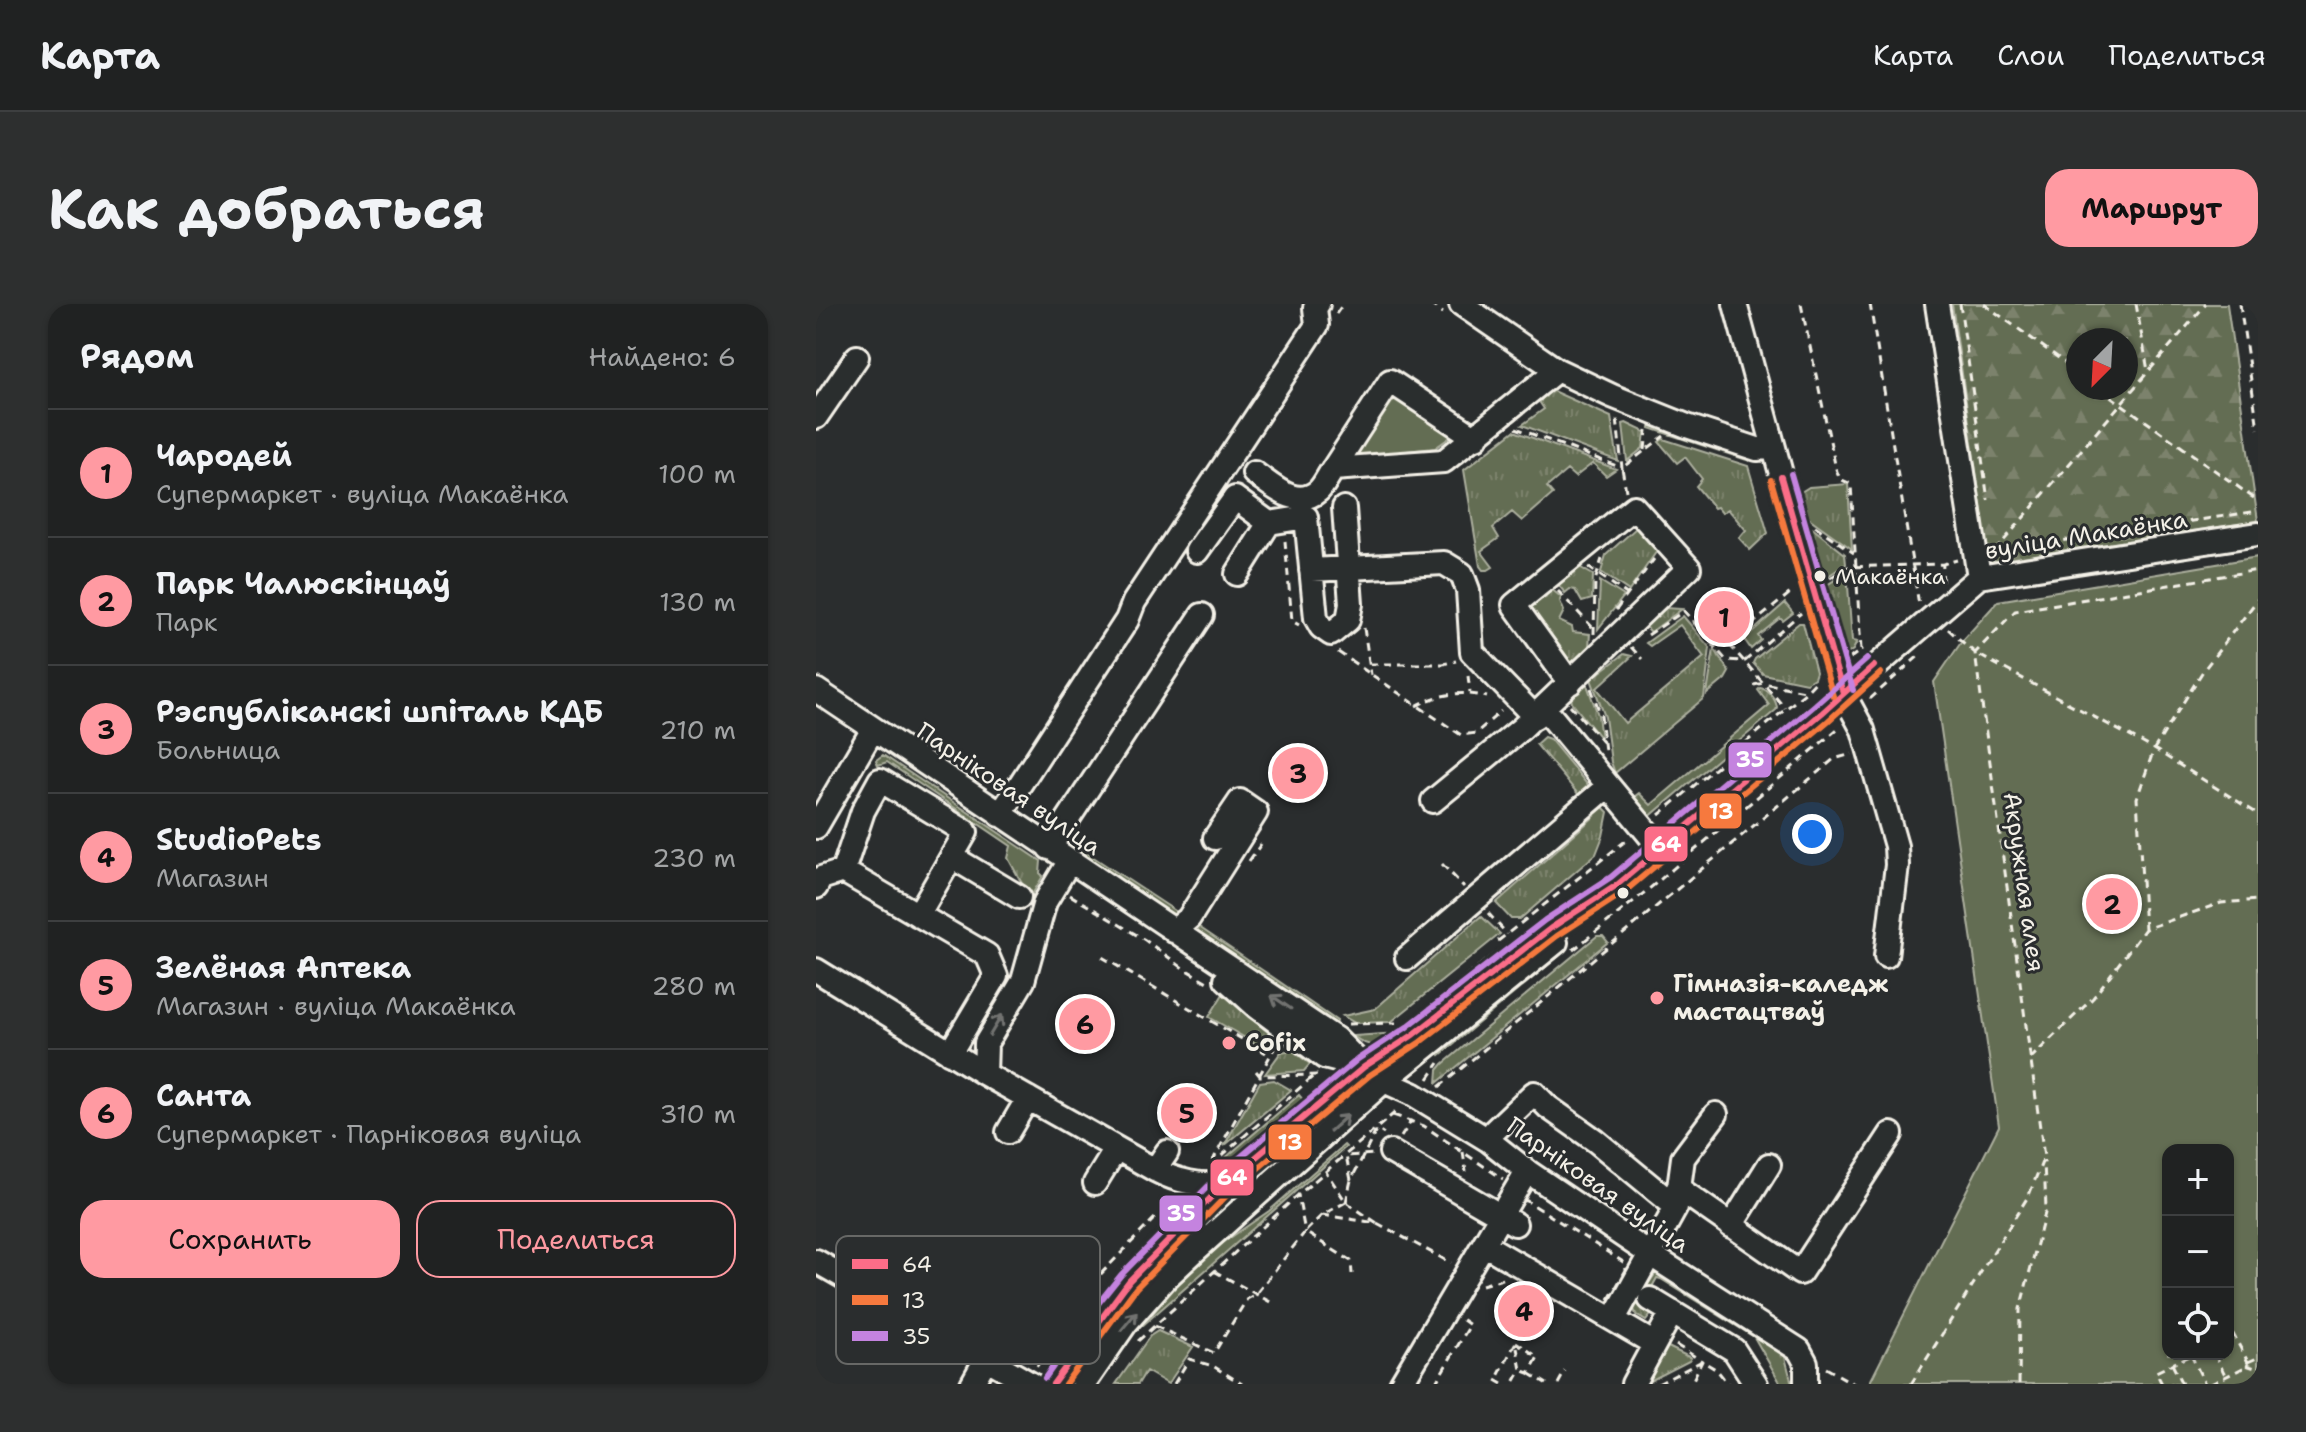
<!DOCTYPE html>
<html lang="ru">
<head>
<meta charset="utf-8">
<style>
  body { margin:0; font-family:"Shantell Sans",sans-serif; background:#2d2f2f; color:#f1f3f6 }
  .controls { position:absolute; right:24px; bottom:24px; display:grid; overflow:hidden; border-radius:16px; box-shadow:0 2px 6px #0004 }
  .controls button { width:72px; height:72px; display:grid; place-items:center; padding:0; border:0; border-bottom:2px solid #3d3f40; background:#202222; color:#f1f3f6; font:40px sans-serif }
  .compass { position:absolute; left:1250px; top:24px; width:72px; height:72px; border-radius:50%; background:#202222; box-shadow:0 2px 6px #0004; rotate:204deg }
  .you { position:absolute; left:996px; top:530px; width:28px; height:28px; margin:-20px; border:6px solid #fff; border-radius:50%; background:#1a73e8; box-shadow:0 0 0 12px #1a73e833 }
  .badge { display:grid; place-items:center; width:52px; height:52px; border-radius:50%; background:#ff9aa2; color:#111; font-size:26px; font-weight:700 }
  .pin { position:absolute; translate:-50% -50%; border:4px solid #fff; box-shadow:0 2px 8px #0006 }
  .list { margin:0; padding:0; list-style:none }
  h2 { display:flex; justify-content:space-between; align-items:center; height:104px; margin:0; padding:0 32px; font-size:34px }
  h2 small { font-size:26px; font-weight:400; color:#a2a4a5 }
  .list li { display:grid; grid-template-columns:52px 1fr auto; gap:24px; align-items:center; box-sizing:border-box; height:128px; padding:0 32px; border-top:2px solid #3d3f40 }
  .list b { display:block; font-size:30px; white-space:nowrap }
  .list p { margin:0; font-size:26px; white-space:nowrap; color:#a2a4a5 }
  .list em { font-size:26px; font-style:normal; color:#a2a4a5 }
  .actions { display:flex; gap:16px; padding:24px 32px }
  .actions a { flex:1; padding:18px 0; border:2px solid #ff9aa2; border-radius:24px; text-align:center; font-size:28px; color:#ff9aa2 }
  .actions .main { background:#ff9aa2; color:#111 }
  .icon { flex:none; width:44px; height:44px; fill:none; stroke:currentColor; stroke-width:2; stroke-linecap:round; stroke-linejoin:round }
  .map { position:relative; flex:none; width:1442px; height:1080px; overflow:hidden; border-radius:24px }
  header { display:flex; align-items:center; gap:48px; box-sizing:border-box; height:112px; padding:0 40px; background:#202222; border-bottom:2px solid #3d3f40 }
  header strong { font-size:38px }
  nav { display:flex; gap:44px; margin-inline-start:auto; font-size:28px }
  .intro { display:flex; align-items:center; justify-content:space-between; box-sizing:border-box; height:192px; padding:0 48px }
  h1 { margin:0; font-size:56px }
  .button { padding:20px 36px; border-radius:24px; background:#ff9aa2; color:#111; font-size:28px; font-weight:700 }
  main { display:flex; gap:48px; padding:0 48px }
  aside { flex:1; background:#202222; border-radius:24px; box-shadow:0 2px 6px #0004 }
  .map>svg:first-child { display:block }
  .grass { fill:url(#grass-tufts); stroke:#acaf9e; stroke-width:2 }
  .forest { fill:url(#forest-firs); stroke:#acaf9e; stroke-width:2; fill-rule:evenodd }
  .green { fill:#646d53; stroke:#acaf9e; stroke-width:2; fill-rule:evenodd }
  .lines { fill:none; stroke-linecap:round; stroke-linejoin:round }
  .minor-casing { stroke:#f4f1e8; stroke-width:28 }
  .path { stroke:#f4f1e8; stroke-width:3; stroke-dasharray:8 6; stroke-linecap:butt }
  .minor { stroke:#2a2d2e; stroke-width:22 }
  .bus-1-casing { stroke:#2a2d2e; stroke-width:12 }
  .bus-2-casing { stroke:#2a2d2e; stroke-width:12 }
  .bus-3-casing { stroke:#2a2d2e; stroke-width:12 }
  .bus-1 { stroke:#fb6d88; stroke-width:6 }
  .bus-2 { stroke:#f6793e; stroke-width:6 }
  .bus-3 { stroke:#c483df; stroke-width:6 }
  .oneway { stroke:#71726f }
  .bus-dot { fill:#f4f1e8; stroke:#2a2d2e; stroke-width:3 }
  .poi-dot { fill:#ff9aa2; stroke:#2a2d2e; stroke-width:3 }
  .labels { text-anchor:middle; stroke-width:6; stroke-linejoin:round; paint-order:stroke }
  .bus-label { font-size:22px; fill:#f4f1e8; stroke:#2a2d2e; text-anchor:start }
  .street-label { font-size:24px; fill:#f4f1e8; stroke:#2a2d2e }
  .poi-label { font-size:24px; font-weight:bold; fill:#f4f1e8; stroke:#2a2d2e; text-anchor:start }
  .key { fill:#2a2d2e; stroke:#676866; stroke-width:2 }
  .key-label { font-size:22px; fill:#f4f1e8 }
  .line-badge { stroke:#2a2d2e; stroke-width:3 }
  .badge-label { font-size:22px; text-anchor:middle; font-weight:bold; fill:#fff }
</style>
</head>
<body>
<header>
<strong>Карта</strong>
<nav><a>Карта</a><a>Слои</a><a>Поделиться</a></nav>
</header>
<div class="intro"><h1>Как добраться</h1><a class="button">Маршрут</a></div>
<main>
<aside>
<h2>Рядом<small>Найдено: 6</small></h2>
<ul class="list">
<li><span class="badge">1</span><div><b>Чародей</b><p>Супермаркет · вуліца Макаёнка</p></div><em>100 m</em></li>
<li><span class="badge">2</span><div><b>Парк Чалюскінцаў</b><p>Парк</p></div><em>130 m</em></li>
<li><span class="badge">3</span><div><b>Рэспубліканскі шпіталь КДБ</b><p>Больница</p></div><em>210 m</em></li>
<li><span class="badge">4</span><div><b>StudioPets</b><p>Магазин</p></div><em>230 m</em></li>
<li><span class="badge">5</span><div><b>Зелёная Аптека</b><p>Магазин · вуліца Макаёнка</p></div><em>280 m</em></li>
<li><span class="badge">6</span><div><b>Санта</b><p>Супермаркет · Парніковая вуліца</p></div><em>310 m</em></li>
</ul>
<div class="actions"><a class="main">Сохранить</a><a>Поделиться</a></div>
</aside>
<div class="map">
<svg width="1442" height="1080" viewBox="0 0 1442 1080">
  <defs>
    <pattern id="grass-tufts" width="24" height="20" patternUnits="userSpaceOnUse" patternTransform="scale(2)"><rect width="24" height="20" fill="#646d53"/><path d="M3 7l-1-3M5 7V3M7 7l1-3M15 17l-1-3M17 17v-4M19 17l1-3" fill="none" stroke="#7b826c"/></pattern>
    <pattern id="forest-firs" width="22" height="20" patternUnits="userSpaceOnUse" patternTransform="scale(2)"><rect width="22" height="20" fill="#646d53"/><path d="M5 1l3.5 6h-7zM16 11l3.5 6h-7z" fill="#7b826c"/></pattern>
  </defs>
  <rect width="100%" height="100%" fill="#2a2d2e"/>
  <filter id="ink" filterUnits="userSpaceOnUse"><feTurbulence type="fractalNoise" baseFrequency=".0125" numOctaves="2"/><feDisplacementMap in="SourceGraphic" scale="16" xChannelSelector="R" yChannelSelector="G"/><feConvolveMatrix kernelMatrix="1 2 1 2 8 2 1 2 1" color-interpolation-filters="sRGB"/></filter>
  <g filter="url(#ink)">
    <path class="grass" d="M730 84 795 113 802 157 706 121 728 105 724 99Z
      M835 118 927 151 934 157 834 124Z
      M810 119 829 128 827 144 811 157 807 120Z
      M698 127 800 165 790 172 777 159 759 173 751 166 731 183 737 190 706 217 696 208 677 224 683 234 665 247 677 263 672 266H667L664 262 648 166Z
      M847 135 932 162 951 226 952 229 934 246 923 234 930 226 912 205 906 209 901 203 898 204 880 182 886 175 869 153 861 159 843 138Z
      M1032 180 1036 245 990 212 982 190 993 183Z
      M821 223 843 244 813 287 785 268 790 251Z
      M995 223 1029 250 1030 260 1009 274Z
      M760 261 777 271 776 295 766 298 759 286 754 285 749 289 740 278Z
      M1031 268 1036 337 1041 338 1037 346 1031 350 1011 281Z
      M784 277 808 292 782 325Z
      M734 284 745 293 744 297 748 307 743 317 756 323 757 328 774 330 772 354 754 369 714 316 716 299Z
      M969 299 977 309 967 317 964 314 942 332 945 336 935 345 928 335Z
      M849 304 866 305 835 328 828 321Z
      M867 312 894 344 888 394 799 469 795 458 789 413 775 375 808 350 816 352 781 384 809 419 888 353 864 321 834 342 830 339Z
      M983 319H987L1000 368 998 374 990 379 947 370 937 359 939 355Z
      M898 344 913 368 909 375 891 390Z
      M770 378 782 411 785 435 756 399 754 389Z
      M944 384C952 385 959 394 961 403L960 406 832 514 818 496 819 492 823 489 835 501 953 401 942 386Z
      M728 433 734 435 775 485 767 496 720 440Z
      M67 451 225 557 224 569 227 572 214 594 192 554 195 542 71 458 62 461 60 456Z
      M783 499 792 508 787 532 780 550 704 615H695L680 599 779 512 774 506Z
      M250 535 367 612 358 613 252 543Z
      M665 612 684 630 575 718 539 719 527 712 559 705Z
      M380 621 521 717 520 722 385 633Z
      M781 632H787L792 638 621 779 622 766 627 760Z
      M743 642V652L624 751 620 746Z
      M407 690 453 729 445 743 393 713Z
      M583 729C565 743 555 746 537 732Z
      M476 746 494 760 488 767 449 770 465 748Z
      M458 776 475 786 408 842 444 778Z
      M483 791 489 798 455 821 392 874H386Z
      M505 813 508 815 431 881 393 922 330 980 365 935Z
      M528 841 530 843 326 1022 362 980 398 945 453 907Z
      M842 966 963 1043 969 1053 976 1080H965L938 1033 845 975 841 974 826 1001 837 1008 830 1017 820 1011 817 1002Z
      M342 1027 377 1043 352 1080 330 1067 322 1080H300L334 1032Z
      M850 1042 875 1054 873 1057 828 1080Z"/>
    <path class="forest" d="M1136 0H1411L1442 217 1173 258ZM1310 36V84H1262V36Z"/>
    <path class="green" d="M576 87 640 129 619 144 533 153Z
      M1442 253V1080H1053L1183 822 1118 378 1146 337 1182 297ZM1352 846H1412V1050H1352Z"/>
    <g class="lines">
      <g class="minor-casing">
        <path id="minor" d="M645 0 741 66 796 92 871 122 941 145 956 143
          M919 0 1018 365 1027 389 1047 426 1080 542 1081 561 1070 652
          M1121 0 1163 273
          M0 113 41 53
          M517 165 574 77 660 134
          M438 169C456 181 480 206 502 187 508 182 512 172 517 165L628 157 741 66
          M381 247 419 194 453 219 490 213 500 314 505 323 515 330 532 316 535 300 528 204
          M495 266 628 259 646 270 652 286 656 348 719 413
          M421 270 453 219
          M0 386 520 735 548 763 568 777 597 790 672 836 711 867 841 955 983 1046 990 1059V1080
          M728 404 845 545
          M617 497 706 424 873 264 818 203 698 301 754 379
          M184 511 311 316 318 298 501 21 499 4 502 0
          M0 523 57 425
          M233 544 386 311
          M136 553 203 593
          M27 567 47 507 64 476 150 528 102 611
          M0 583 5 574 27 567 171 651 180 672 134 749
          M358 627 373 614 440 508 424 497 399 534
          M591 654 792 482
          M0 666 169 770 339 866C360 877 386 883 409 879
          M410 675 441 703 508 753 547 763
          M169 770 170 739 207 677 229 598 253 558
          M192 828 212 794
          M672 836 678 827 718 789 732 803 780 837 860 903 798 1015
          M575 848 699 920
          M339 866 351 848
          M279 879 300 845
          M862 884 984 969 1075 830
          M861 898 867 854 900 810
          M915 922 953 861
          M669 941 837 1039
          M0 957 215 1080
          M834 995 918 1046 940 1080
          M156 1080 170 1055
          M237 1080 281 1017 313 977 409 879 548 763 597 731 674 669 735 624 801 581 1006 409 1163 273 1442 230
          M268 1080 310 1019 349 975 382 944 568 777 740 638
          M585 1080 711 867
          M817 1080 856 1008"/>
      </g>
      <path class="path" d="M614 0 627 9
        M985 0 1020 165 1024 175 1035 180 1045 346 1033 355
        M1054 0 1103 301
        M1144 0 1172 196
        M1168 0 1262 68
        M1320 0 1332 67
        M1424 0 1442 125
        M520 10 527 0
        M1283 84 1442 197
        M700 124 806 164 801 114
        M829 146 831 126
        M810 187 806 164 848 132
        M999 222 1038 249
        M469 237 476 317 483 321
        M1179 247 1390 0
        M1179 247 1442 207
        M772 263 812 291
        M1014 274 1032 263 1127 260
        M1126 278 1127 260 1141 256
        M742 287 778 325
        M800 306 838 255
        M548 324 555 371
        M1132 325 1159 349 1338 445 1442 510
        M778 330 779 277 786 255
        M904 330 969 404
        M832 331 868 307 910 356 929 357 985 309
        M913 339 978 286
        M815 343 826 355
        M522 348 645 431 660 429 685 407
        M554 360H627L640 357
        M652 372 654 388
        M938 381 947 379 989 387
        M775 384 785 412 789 447
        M1054 395 1105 350
        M754 401 789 440
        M600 402C623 390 645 386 671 393
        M843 511 990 388 1001 376
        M433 557 445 540
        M626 560 648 583
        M254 591 329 636 367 664 393 679
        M672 609 691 630
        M1329 625 1321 494 1338 445 1387 367 1442 295
        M682 637 812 535
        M757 646 839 580 1025 422
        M286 653 455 752
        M532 720 580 719
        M1214 755 1277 694 1329 625 1405 599 1442 596
        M440 767 444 772 501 771
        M612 775 623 759
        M623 783 1018 455 1036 450
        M577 811 608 822 687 875
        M585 833 596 816
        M647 848 650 868
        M396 858 460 741
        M395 861 501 769
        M535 876 530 852 558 850
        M706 896 711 897 809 959 810 966 792 997 786 1000 686 942 684 931 688 927 695 928 704 912 702 900Z
        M530 898 506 911 489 928 535 957 536 970
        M530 898 535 876 561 825 568 830
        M506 911 561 919 530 898 510 868
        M561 919 635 959
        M398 967 458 1000
        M666 981 690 974
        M339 1022 398 1049 431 995 440 990 489 928 482 891
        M322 1037 482 891 582 806
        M700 1038 722 1053 713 1069 705 1066
        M860 1041 886 1057 875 1080
        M1399 1050 1410 1073
        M1375 1051 1389 1080
        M1432 1058 1441 1054 1442 1057
        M1356 1060 1366 1080
        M1430 1061 1442 1065
        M221 1062 256 1006 280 975 360 892
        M1010 1064 1038 1080
        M713 1069 731 1080
        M358 1080 373 1055 397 1062 426 1080
        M619 1080 654 1021 644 1014
        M687 1080 680 1076 700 1038 705 1066 697 1080
        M742 1080 749 1067
        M842 1080 886 1057 901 1066 912 1080
        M1095 1080 1213 891 1228 853 1159 349 1199 307 1442 266
        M1203 1080 1204 1005 1230 905 1228 857
        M1346 1080 1340 1068 1377 1050
        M1395 1080 1429 1063 1432 1058 1417 1030 1412 1033"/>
      <use href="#minor" class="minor"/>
      <g class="bus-1-casing">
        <path id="bus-1" d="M965 173 1027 389
          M237 1080 313 977 409 879 548 763 597 731 735 624 801 581 1006 409 1058 362"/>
      </g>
      <g class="bus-2-casing">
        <path id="bus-2" d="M955 176 1017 392
          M249 1080 320 984 416 886 554 771 603 739 741 632 807 589 1012 417 1065 369"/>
      </g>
      <g class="bus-3-casing">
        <path id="bus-3" d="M975 170 1037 386
          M229 1074 273 1011 305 971 403 871 542 755 591 723 729 616 795 573 999 401 1051 355"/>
      </g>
      <use href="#bus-1" class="bus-1"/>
      <use href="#bus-2" class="bus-2"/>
      <use href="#bus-3" class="bus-3"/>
    </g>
    <defs><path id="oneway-shaft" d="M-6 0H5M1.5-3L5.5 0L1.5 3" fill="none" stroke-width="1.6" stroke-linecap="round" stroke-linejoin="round" transform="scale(2)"/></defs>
    <g class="oneway">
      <use href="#oneway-shaft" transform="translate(465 698) rotate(-146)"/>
      <use href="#oneway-shaft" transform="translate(180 721) rotate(-59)"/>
      <use href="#oneway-shaft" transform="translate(523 819) rotate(-42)"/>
      <use href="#oneway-shaft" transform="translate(313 1017) rotate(-50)"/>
    </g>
  </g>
  <g class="bus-dot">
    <circle cx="1004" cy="272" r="7"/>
    <circle cx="807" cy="589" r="7"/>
  </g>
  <g class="poi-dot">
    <circle cx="841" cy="694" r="8"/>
    <circle cx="413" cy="739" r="8"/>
  </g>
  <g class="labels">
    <g class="bus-label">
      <text x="1019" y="280">Макаёнка</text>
    </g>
    <g class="street-label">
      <text transform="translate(1270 231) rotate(-9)" y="8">вуліца Макаёнка</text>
      <text transform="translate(193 485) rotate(34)" y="8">Парніковая вуліца</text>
      <text transform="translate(1208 578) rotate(82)" y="8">Акружная алея</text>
      <text transform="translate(782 881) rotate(35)" y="8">Парніковая вуліца</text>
    </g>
    <g class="poi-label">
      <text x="857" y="688">Гімназія-каледж<tspan x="857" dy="28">мастацтваў</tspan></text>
      <text x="429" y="747">Cofix</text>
    </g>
  </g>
  <rect x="20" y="932" width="264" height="128" rx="12" class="key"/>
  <rect x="36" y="955" width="36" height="10" fill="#fb6d88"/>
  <rect x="36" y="991" width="36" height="10" fill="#f6793e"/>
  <rect x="36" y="1027" width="36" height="10" fill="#c483df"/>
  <g class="key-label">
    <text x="86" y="968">64</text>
    <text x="86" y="1004">13</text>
    <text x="86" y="1040">35</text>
  </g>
  <g class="line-badge">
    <rect x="911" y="437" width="46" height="38" rx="8" fill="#c483df"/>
    <rect x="882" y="488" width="45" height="38" rx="8" fill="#f6793e"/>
    <rect x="827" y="521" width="46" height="38" rx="8" fill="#fb6d88"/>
    <rect x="451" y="819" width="46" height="38" rx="8" fill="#f6793e"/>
    <rect x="393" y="854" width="46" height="39" rx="8" fill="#fb6d88"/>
    <rect x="342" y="890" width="46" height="39" rx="8" fill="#c483df"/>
  </g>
  <g class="badge-label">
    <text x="934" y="463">35</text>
    <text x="905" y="515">13</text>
    <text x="850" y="548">64</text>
    <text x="474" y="846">13</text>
    <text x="416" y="881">64</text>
    <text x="365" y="917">35</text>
  </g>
</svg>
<div class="controls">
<button>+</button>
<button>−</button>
<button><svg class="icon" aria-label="locate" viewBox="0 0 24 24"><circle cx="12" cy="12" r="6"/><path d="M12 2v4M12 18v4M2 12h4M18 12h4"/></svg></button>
</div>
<svg class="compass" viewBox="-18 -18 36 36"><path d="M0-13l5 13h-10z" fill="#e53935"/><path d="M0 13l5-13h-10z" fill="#a2a4a5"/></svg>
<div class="you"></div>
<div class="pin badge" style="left:908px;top:313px">1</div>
<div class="pin badge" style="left:1296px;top:600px">2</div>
<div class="pin badge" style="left:482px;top:469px">3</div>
<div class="pin badge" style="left:708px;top:1007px">4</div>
<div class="pin badge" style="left:371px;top:809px">5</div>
<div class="pin badge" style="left:269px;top:720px">6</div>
</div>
</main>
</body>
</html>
